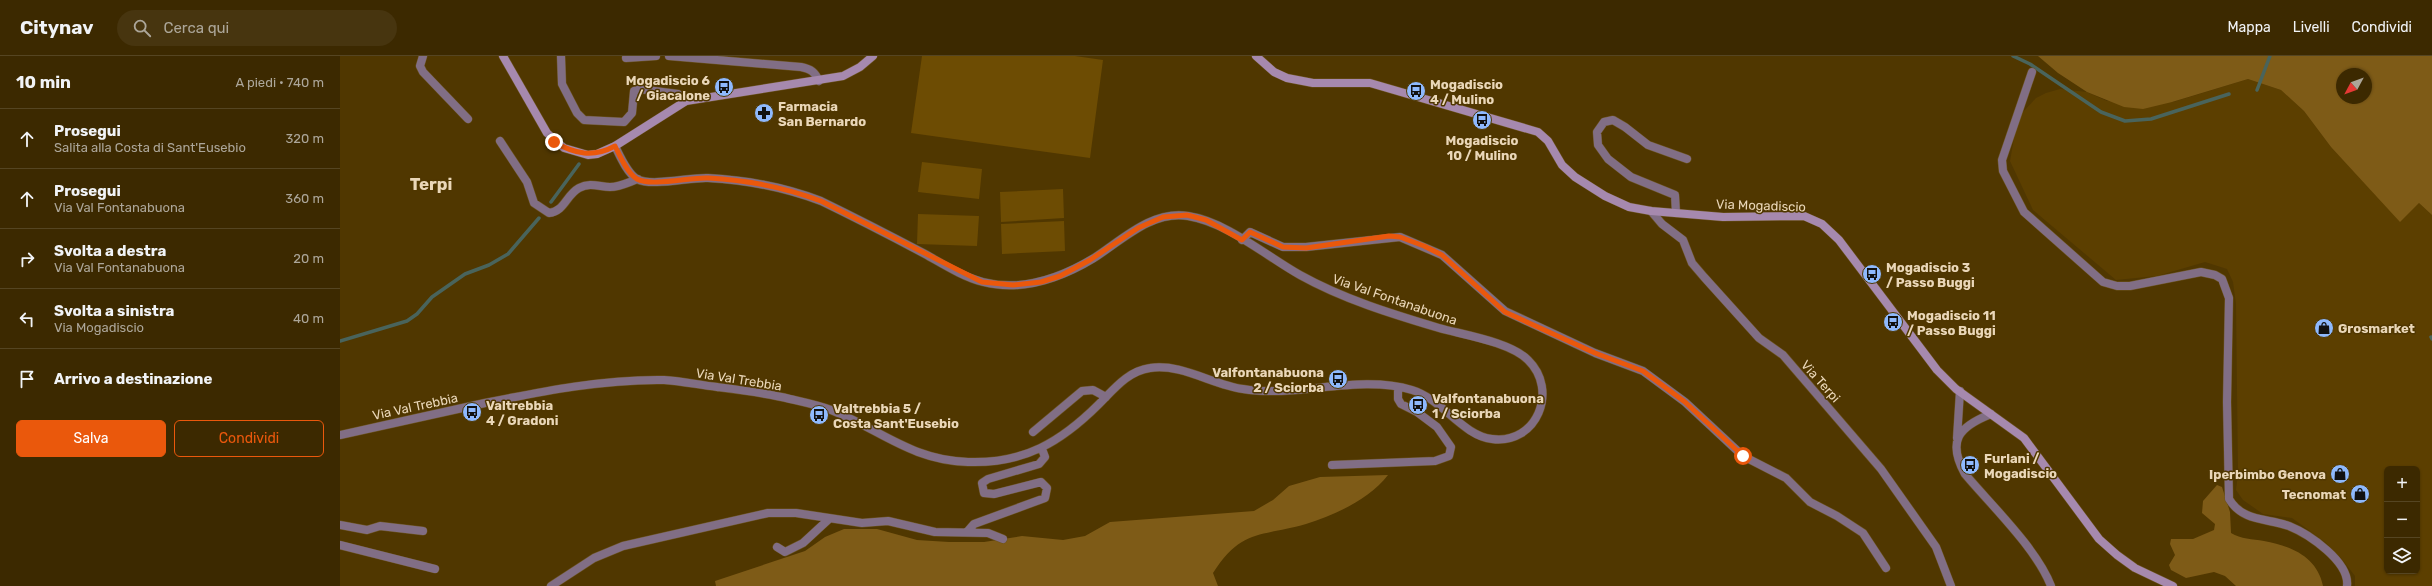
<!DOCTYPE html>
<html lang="it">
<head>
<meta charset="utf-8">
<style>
  body { margin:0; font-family:Rubik,sans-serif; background:#47350f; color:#f1f3f6 }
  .controls { position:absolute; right:12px; bottom:12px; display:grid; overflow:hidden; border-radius:6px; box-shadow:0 1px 3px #0004 }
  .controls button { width:36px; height:36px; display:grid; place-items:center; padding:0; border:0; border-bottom:1px solid #554522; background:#3c2900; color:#f1f3f6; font:20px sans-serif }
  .compass { position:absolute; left:1996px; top:12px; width:36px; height:36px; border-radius:50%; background:#3c2900; box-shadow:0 1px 3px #0004; rotate:229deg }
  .stop { position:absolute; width:12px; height:12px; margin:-9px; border:3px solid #ea580c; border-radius:50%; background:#fff }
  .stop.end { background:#ea580c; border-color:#fff; box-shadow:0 1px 4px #0008 }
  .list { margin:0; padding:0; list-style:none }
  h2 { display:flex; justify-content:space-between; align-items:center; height:52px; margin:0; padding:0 16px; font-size:17px }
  h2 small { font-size:13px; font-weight:400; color:#aca699 }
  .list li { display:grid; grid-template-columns:26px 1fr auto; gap:12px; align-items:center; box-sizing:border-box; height:60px; padding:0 16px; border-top:1px solid #554522 }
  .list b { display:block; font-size:15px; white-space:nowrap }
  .list p { margin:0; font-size:13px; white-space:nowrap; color:#aca699 }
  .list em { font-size:13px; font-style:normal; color:#aca699 }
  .actions { display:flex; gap:8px; padding:12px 16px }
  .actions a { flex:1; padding:9px 0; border:1px solid #ea580c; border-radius:6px; text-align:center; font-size:14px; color:#ea580c }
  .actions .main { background:#ea580c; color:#fff }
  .icon { flex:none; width:22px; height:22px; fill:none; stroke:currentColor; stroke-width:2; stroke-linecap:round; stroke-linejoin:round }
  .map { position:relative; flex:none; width:2092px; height:530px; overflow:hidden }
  header { display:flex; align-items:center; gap:24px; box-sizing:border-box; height:56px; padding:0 20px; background:#3c2900; border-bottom:1px solid #554522 }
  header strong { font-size:19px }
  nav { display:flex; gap:22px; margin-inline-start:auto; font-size:14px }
  .search { width:280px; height:36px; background:#47350f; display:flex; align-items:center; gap:10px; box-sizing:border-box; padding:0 14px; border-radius:22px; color:#aca699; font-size:15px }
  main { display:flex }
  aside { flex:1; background:#3c2900 }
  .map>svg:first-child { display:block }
  .built { fill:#5c3f00; fill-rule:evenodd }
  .green { fill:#6d4c03 }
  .forest { fill:#7e5b17; fill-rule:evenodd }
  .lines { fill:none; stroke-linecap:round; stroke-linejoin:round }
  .stream { stroke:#49645c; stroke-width:3.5 }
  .street-casing { stroke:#6c5421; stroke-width:9 }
  .secondary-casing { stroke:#6c5421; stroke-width:9 }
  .street { stroke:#816e85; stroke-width:8 }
  .secondary { stroke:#a689ae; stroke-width:8 }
  .route { stroke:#ea580c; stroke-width:5 }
  .labels { text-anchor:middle; stroke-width:3; stroke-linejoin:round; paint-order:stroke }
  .poi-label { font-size:13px; font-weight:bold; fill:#ead7b8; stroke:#503700; text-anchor:start }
  .street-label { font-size:13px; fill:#ead7b8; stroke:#503700 }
  .district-label { font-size:17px; font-weight:bold; fill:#ead7b8; stroke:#503700 }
</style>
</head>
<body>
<header>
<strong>Citynav</strong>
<div class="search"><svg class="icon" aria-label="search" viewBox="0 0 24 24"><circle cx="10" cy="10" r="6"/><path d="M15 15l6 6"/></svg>Cerca qui</div>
<nav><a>Mappa</a><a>Livelli</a><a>Condividi</a></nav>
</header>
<main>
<aside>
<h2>10 min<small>A piedi · 740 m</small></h2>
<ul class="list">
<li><svg class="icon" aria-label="ahead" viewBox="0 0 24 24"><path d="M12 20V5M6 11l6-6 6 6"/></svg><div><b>Prosegui</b><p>Salita alla Costa di Sant'Eusebio</p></div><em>320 m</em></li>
<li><svg class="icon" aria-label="ahead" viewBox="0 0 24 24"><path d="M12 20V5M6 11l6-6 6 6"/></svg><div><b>Prosegui</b><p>Via Val Fontanabuona</p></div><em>360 m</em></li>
<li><svg class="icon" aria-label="right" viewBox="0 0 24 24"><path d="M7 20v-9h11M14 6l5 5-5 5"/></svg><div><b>Svolta a destra</b><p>Via Val Fontanabuona</p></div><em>20 m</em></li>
<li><svg class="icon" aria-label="left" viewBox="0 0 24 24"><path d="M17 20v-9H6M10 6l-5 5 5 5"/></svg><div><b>Svolta a sinistra</b><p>Via Mogadiscio</p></div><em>40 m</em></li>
<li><svg class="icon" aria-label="arrive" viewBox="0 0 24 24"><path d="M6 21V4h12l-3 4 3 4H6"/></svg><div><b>Arrivo a destinazione</b></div></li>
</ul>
<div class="actions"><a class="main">Salva</a><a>Condividi</a></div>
</aside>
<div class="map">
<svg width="2092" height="530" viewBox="0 0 2092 530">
  <rect width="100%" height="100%" fill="#503700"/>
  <path class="built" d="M1908 23 1941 34 1964 55 1991 91 2060 165 2079 147 2092 159V530H2015V520L2001 502 1985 486 1952 462 1923 458 1903 444 1896 434 1898 418 1896 248 1893 226 1887 213 1865 206 1817 220 1776 224 1693 154 1670 105 1675 77 1682 57 1696 42 1706 37 1720 33 1747 36 1767 45 1833 46ZM2047 413H2077V515H2047Z"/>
  <path class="green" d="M582 0H735L763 4 750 102 571 77Z
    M582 106 642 113 639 143 578 136Z
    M723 133 724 162 661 166 660 136Z
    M578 158 639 160 637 190 577 188Z
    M724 165 725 195 662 198 661 168Z"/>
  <path class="forest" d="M1698 0H2092V159L2079 147 2060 166 1991 91 1964 55 1941 34 1908 23 1832 46 1803 53 1784 51 1747 36 1718 17ZM2002 18H2026V42H2002Z
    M1048 419C1030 443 995 459 966 468 921 481 902 472 873 517L878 530H376L375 525 465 495 485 481 504 473H537L577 484 609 486H644L682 480 723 484 745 480 770 466 914 455 933 444 949 430 980 421Z
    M1877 429 1882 431 1890 456 1891 477C1901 483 1912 483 1924 485 1950 490 1977 500 1983 530H1896L1885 520 1874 516 1846 522 1831 514 1829 509 1835 499 1830 488 1831 483H1853L1874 474 1875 468 1862 457 1863 445Z"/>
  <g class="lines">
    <path class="stream" d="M1673 0 1690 8 1761 56 1785 65 1811 63 1889 38
      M1917 34 1930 0
      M211 146 239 108
      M2091 281 2092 283
      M0 285 67 265 77 258 92 241 125 218 149 209 168 198 199 162"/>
    <g class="street-casing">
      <path id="street" d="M83 0 80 10 83 16 128 63
        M221 0 222 28 237 57 244 64 284 66 292 57 294 35 299 33 338 38 346 45
        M329 0 461 11C471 13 475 16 479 25
        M286 2 316 0
        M1692 16 1662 104 1663 115 1684 156 1763 226 1777 230H1790L1861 216 1875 219 1882 223 1889 242 1887 346 1889 443C1903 466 1927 462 1949 470 1969 478 2010 506 2007 530
        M160 85 187 126 194 147 209 157C225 155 226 139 239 132 250 126 260 131 270 131 280 131 289 126 298 123
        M1311 155 1322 168 1343 184 1352 207 1364 221 1419 282 1443 299 1541 413 1596 491 1611 530
        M1336 157 1335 139 1291 121 1268 103 1258 89 1257 76 1264 66 1273 64 1285 71 1308 89 1347 103
        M902 184 910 176 943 191H966L1060 181 1102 199 1165 255 1255 297 1303 315 1345 346 1403 400 1446 422 1470 446 1497 460 1523 477 1546 512
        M1651 358C1618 371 1607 385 1625 418 1651 449 1697 493 1711 530
        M693 376 742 335 753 334 766 341
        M0 379C48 368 97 358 145 347 204 335 264 323 324 324 342 325 359 329 377 331 401 334 426 337 450 343 463 346 478 349 491 354 541 374 571 404 628 406 684 408 721 386 759 348 774 333 788 315 810 312 841 307 873 329 903 333 958 342 1018 318 1072 334 1102 343 1123 380 1152 383 1197 389 1219 334 1188 304 1170 286 1124 279 1099 272 1052 258 1003 243 960 219 926 200 887 166 848 160 812 154 782 184 754 202 721 222 682 236 643 226 623 221 603 208 585 198 551 180 516 162 481 145 444 131 407 124 368 122 351 121 311 131 297 123 287 117 280 100 275 90
        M1617 382 1620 335
        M992 409 1095 405 1109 400 1111 391 1097 371 1077 356 1061 348 1058 343V331
        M0 469 27 474 40 470 83 475
        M627 476 634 468 705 442 707 432 701 426 654 438 644 437 642 427 648 423 699 408 705 401 702 393
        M0 489 95 513
        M437 491 445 496 463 487 489 463
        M211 530 254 502 283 490 428 457H456L522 467 548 465 595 476 648 477 663 483"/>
    </g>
    <g class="secondary-casing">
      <path id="secondary" d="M163 0 207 77 224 92 248 99 257 98 275 90 346 45 503 20 520 11 533 0
        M916 0 934 16 947 22 973 27H1030L1198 76 1208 85 1222 109 1235 121 1265 140 1289 151 1311 155 1383 161 1464 160 1482 168 1499 184 1597 314 1616 333 1684 382 1759 483 1777 499 1795 512 1833 530"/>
    </g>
    <use href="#street" class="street"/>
    <use href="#secondary" class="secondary"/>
  </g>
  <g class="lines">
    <path class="route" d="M214 86C235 98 253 102 275 90 280 100 287 117 297 123 311 131 351 121 368 122 407 124 444 131 481 145L642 226 673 229 701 226 720 220 750 204 798 172 823 161 847 159 866 164 902 184 910 176 943 191 966 192 1049 180 1060 181 1084 190 1102 199 1165 256 1255 297 1303 315 1345 346 1403 400"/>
  </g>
  <defs>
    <g id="bus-disc" transform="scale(1)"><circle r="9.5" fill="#8eb9fd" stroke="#503700"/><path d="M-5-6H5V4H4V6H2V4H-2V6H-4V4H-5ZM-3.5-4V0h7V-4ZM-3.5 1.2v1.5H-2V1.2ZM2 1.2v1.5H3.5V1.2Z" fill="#111"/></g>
    <g id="pharmacy-disc" transform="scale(1)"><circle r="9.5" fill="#8eb9fd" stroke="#503700"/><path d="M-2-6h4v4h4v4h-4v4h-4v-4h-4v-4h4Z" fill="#111"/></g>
    <g id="shop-disc" transform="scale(1)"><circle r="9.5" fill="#8eb9fd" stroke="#503700"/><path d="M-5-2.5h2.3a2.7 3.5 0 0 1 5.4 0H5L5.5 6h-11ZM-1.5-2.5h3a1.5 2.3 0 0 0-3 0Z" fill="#111"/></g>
  </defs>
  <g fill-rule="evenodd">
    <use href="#bus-disc" x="384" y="31"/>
    <use href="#bus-disc" x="1076" y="35"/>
    <use href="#pharmacy-disc" x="424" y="57"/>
    <use href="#bus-disc" x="1142" y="64"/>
    <use href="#bus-disc" x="1532" y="218"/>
    <use href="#bus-disc" x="1553" y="266"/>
    <use href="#shop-disc" x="1984" y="272"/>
    <use href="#bus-disc" x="998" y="323"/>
    <use href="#bus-disc" x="1078" y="349"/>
    <use href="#bus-disc" x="132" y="356"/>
    <use href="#bus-disc" x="479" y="359"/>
    <use href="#bus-disc" x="1630" y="409"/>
    <use href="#shop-disc" x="2000" y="418"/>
    <use href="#shop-disc" x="2020" y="438"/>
  </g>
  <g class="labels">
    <g class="poi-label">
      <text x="370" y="29" text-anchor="end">Mogadiscio 6<tspan x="370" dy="15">/ Giacalone</tspan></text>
      <text x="1090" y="33">Mogadiscio<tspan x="1090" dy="15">4 / Mulino</tspan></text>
      <text x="438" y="55">Farmacia<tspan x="438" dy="15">San Bernardo</tspan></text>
      <text x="1142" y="89" text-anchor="middle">Mogadiscio<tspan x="1142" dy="15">10 / Mulino</tspan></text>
      <text x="1546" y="216">Mogadiscio 3<tspan x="1546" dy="15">/ Passo Buggi</tspan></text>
      <text x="1567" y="264">Mogadiscio 11<tspan x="1567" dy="15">/ Passo Buggi</tspan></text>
      <text x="1998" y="277">Grosmarket</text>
      <text x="984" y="321" text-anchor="end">Valfontanabuona<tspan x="984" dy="15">2 / Sciorba</tspan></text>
      <text x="1092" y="347">Valfontanabuona<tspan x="1092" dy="15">1 / Sciorba</tspan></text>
      <text x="146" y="354">Valtrebbia<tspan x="146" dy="15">4 / Gradoni</tspan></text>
      <text x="493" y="357">Valtrebbia 5 /<tspan x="493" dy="15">Costa Sant'Eusebio</tspan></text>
      <text x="1644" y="407">Furlani /<tspan x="1644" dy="15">Mogadiscio</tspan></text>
      <text x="1986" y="423" text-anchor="end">Iperbimbo Genova</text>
      <text x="2006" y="443" text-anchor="end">Tecnomat</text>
    </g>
    <g class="street-label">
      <text transform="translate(1421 149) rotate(2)" y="5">Via Mogadiscio</text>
      <text transform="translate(1055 243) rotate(19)" y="5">Via Val Fontanabuona</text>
      <text transform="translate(399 323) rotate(9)" y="5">Via Val Trebbia</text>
      <text transform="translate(1481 325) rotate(48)" y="5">Via Terpi</text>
      <text transform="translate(75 350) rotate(-12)" y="5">Via Val Trebbia</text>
    </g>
    <g class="district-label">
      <text x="91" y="134">Terpi</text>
    </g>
  </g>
</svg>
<div class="controls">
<button>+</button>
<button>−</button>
<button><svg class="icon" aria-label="layers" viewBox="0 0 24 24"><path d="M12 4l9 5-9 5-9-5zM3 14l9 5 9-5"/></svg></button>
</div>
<svg class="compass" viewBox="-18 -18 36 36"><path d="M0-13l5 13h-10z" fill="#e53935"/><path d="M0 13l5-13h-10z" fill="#aca699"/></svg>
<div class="stop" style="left:1403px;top:400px"></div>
<div class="stop end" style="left:214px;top:86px"></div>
</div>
</main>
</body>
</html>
